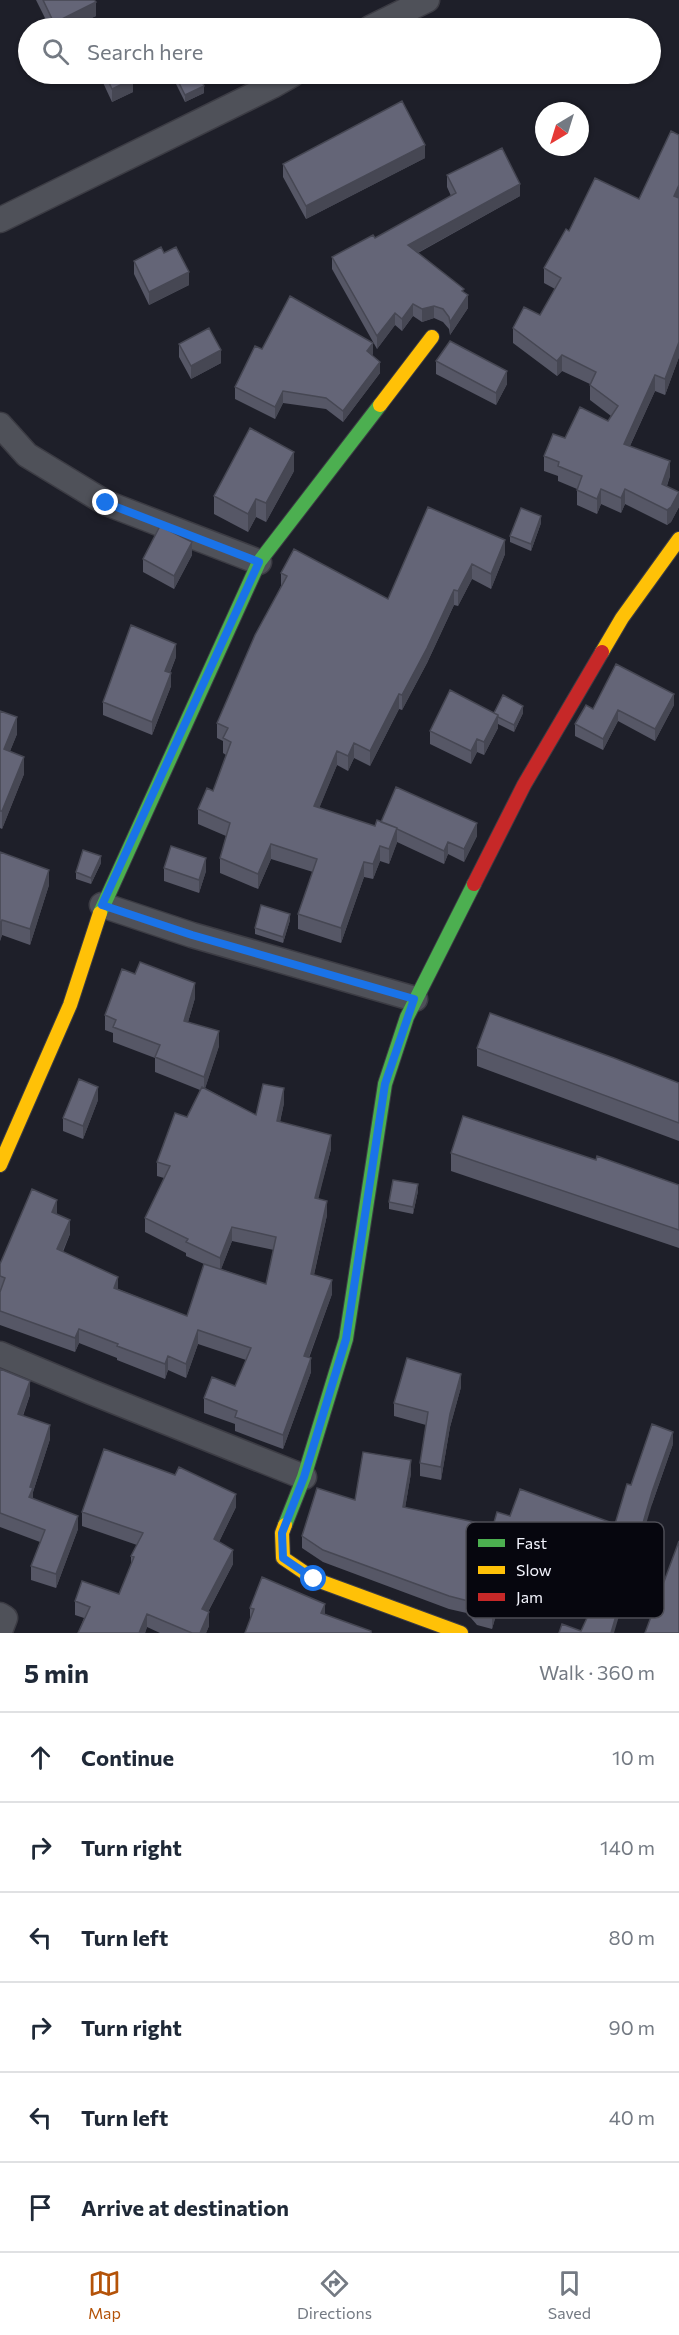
<!DOCTYPE html>
<html lang="en">
<head>
<meta charset="utf-8">
<style>
  body { margin:0; font-family:Commissioner,sans-serif; background:#f2f2f3; color:#1f2937 }
  .compass { position:absolute; left:535px; top:102px; width:54px; height:54px; border-radius:50%; background:#fff; box-shadow:0 2px 4px #0004; rotate:218deg }
  .stop { position:absolute; width:18px; height:18px; margin:-14px; border:4px solid #1a73e8; border-radius:50%; background:#fff }
  .stop.end { background:#1a73e8; border-color:#fff; box-shadow:0 2px 6px #0008 }
  .list { margin:0; padding:0; list-style:none }
  h2 { display:flex; justify-content:space-between; align-items:center; height:78px; margin:0; padding:0 24px; font-size:26px }
  h2 small { font-size:20px; font-weight:400; color:#747a83 }
  .list li { display:grid; grid-template-columns:39px 1fr auto; gap:18px; align-items:center; box-sizing:border-box; height:90px; padding:0 24px; border-top:2px solid #e0e1e3 }
  .list b { display:block; font-size:22px; white-space:nowrap }
  .list em { font-size:20px; font-style:normal; color:#747a83 }
  .icon { flex:none; width:33px; height:33px; fill:none; stroke:currentColor; stroke-width:2; stroke-linecap:round; stroke-linejoin:round }
  .map { position:relative; flex:none; width:679px; height:1633px; overflow:hidden }
  .search { position:absolute; background:#fff; box-shadow:0 2px 4px #0004; left:18px; right:18px; top:18px; height:66px; display:flex; align-items:center; gap:15px; box-sizing:border-box; padding:0 21px; border-radius:33px; color:#747a83; font-size:22px }
  .sheet { height:618px; background:#fff }
  nav { display:flex; justify-content:space-around; align-items:center; box-sizing:border-box; height:84px; border-top:2px solid #e0e1e3; background:#fff; font-size:16px; color:#747a83 }
  nav a { display:grid; justify-items:center; gap:3px }
  nav .on { color:#b45309 }
  .map>svg:first-child { display:block }
  .lines { fill:none; stroke-linecap:round; stroke-linejoin:round }
  .street-casing { stroke:#3c3c44; stroke-width:27 }
  .fast-casing { stroke:#3c3c44; stroke-width:16 }
  .slow-casing { stroke:#3c3c44; stroke-width:16 }
  .jam-casing { stroke:#3c3c44; stroke-width:16 }
  .street { stroke:#4f5159; stroke-width:24 }
  .fast { stroke:#4caf50; stroke-width:14 }
  .slow { stroke:#ffc107; stroke-width:14 }
  .jam { stroke:#c62828; stroke-width:14 }
  .wall { fill:#565766; fill-rule:evenodd }
  .shaded-wall { fill:#464753 }
  .building { fill:#646577; stroke:#464753; stroke-width:1.5 }
  .route { stroke:#1a73e8; stroke-width:8 }
  .key { fill:#06060e; stroke:#4d4d56; stroke-width:1.5 }
  .key-label { font-size:16px; fill:#f3f4fd }
</style>
</head>
<body>
<div class="map">
<svg width="679" height="1633" viewBox="0 0 679 1633">
  <rect width="100%" height="100%" fill="#1e1f29"/>
  <g class="lines">
    <g class="street-casing">
      <path id="street" d="M370 28 427 0
        M0 220 272 86 293 74
        M0 425 27 455 106 503 259 562
        M102 905 192 935 415 999
        M0 1354 91 1392 304 1477
        M0 1615 5 1618 0 1631"/>
    </g>
    <g class="fast-casing">
      <path id="fast" d="M100 913 259 562 380 405
        M285 1525 304 1477 346 1339 385 1084 407 1017 474 884"/>
    </g>
    <g class="slow-casing">
      <path id="slow" d="M380 405 432 337
        M602 652 622 618 679 539
        M0 1165 70 1005 100 913
        M285 1525 282 1533 283 1558 314 1579 461 1633"/>
    </g>
    <g class="jam-casing">
      <path id="jam" d="M474 884 524 785 602 652"/>
    </g>
    <use href="#street" class="street"/>
    <use href="#fast" class="fast"/>
    <use href="#slow" class="slow"/>
    <use href="#jam" class="jam"/>
  </g>
  <path class="wall" d="M36 0H94L96 16 70 28H50Z
    M99 74H131L133 92 112 102Z
    M175 75 204 93 185 102 175 82Z
    M679 135V357L665 395 655 391 630 446 670 476 667 486 679 507 671 522 667 525 625 504 621 513 601 504 597 514 577 505V489L558 481V476L544 471V456L565 438 608 421 611 416 590 400V384L562 371 557 376 513 343V328L540 315 555 289 544 283V268L639 199Z
    M425 158 306 219 283 177V164Z
    M447 175 520 196 418 253 464 293 468 308 450 335 449 329 443 322 434 318 422 322 413 316 402 331 395 325 377 349 332 269V257L375 238 451 196 447 187Z
    M164 253 189 285 149 305 134 274V261Z
    M179 344 221 363 191 379 179 357Z
    M262 349 373 354 372 355 380 373 343 422 326 409 283 403 275 419 235 399V387Z
    M436 361 507 384 496 405 436 374Z
    M294 471 266 522 256 517 248 532 214 514V496Z
    M428 507 505 554 491 589 472 579 458 606 454 605 427 663 402 710 399 709 370 766 354 758 348 771 337 765 319 808 375 826 381 822 477 836 464 862 448 854 444 864 397 842 389 864 380 861 373 879 364 877 341 943 298 929V914L313 872 271 859 258 889 220 873V858L226 836 198 824V809L213 791 226 755 223 753V741L217 738V723L281 586V573L388 599Z
    M541 523 531 551 510 542V536Z
    M192 555 174 589 143 572V559Z
    M176 657 170 673 171 686 152 735 103 715V702Z
    M674 705 655 741 618 721 603 750 575 736V724L593 709Z
    M0 711 17 734 10 751 24 774 2 829 0 828Z
    M494 713H523L514 732 498 724V728L484 755 477 752 471 764 430 744V731Z
    M0 852 49 885 30 945 2 935 0 941Z
    M101 863 91 884 76 879V872Z
    M164 868 206 871 199 893 164 881Z
    M290 920 283 943 255 934V928Z
    M195 998 188 1022 219 1046 205 1088 256 1115 284 1103 280 1122 331 1149 318 1198 327 1215 314 1275 332 1294 309 1358 311 1372 283 1449 235 1431V1424L204 1413V1398L235 1386 246 1360 198 1344 186 1378 168 1370 165 1379 117 1360V1358L79 1343 75 1352 0 1325V1264L57 1214 70 1234 63 1252 118 1289 187 1316 204 1264 186 1256V1253L145 1232V1218L164 1178 157 1176V1162L187 1117 200 1090 155 1072V1058L113 1042V1033L105 1030V1015ZM232 1241 274 1250 266 1284 221 1269Z
    M477 1048 679 1083V1141L477 1066Z
    M98 1100 83 1139 63 1131V1118Z
    M451 1153 596 1160 679 1185V1248L451 1171Z
    M418 1191 413 1214 389 1209V1202Z
    M0 1369 30 1395 23 1416 50 1439 33 1492V1499L78 1529 56 1588 31 1580V1566L40 1542 0 1527Z
    M461 1387 450 1427 441 1480 420 1476V1463L426 1425 394 1416V1403Z
    M673 1444 652 1504 581 1631 587 1618 603 1561 560 1545 553 1564 515 1549 492 1629 477 1625 471 1618V1614L449 1609 323 1562 302 1548V1536L355 1500 411 1473 405 1508 493 1526 510 1516 615 1524 631 1485Z
    M236 1507 219 1542 233 1564 208 1612 209 1626 206 1633H160L147 1627 145 1633H78L84 1618 75 1615V1601L119 1594 131 1564V1556L137 1545 82 1526V1512Z
    M250 1608 325 1614 371 1633 250 1620Z"/>
  <path class="shaded-wall" d="M96 2V16L70 28H54V23Z
    M133 79V92L112 102V89Z
    M204 86V93L185 102V95Z
    M425 145V158L306 219V206Z
    M520 184V196L408 258V245Z
    M679 185V201L674 196Z
    M189 272V285L149 305V292Z
    M468 295V308L450 335V322Z
    M413 304V316L402 331V319Z
    M434 306V318L422 322V309Z
    M395 313V325L377 349V336Z
    M679 342V357L665 395V379Z
    M373 343V354L367 362V351Z
    M221 350V363L191 379V366Z
    M562 355V371L557 376V361Z
    M380 362V373L343 422V411Z
    M507 371V384L496 405V393Z
    M655 375V391L624 459V444Z
    M283 391V403L275 419V407Z
    M294 452V471L266 522V503Z
    M670 461V476L662 499V484Z
    M601 489V504L597 514V499Z
    M625 489V504L621 513V498Z
    M679 492V507L671 522 667 525V510Z
    M256 499V517L248 532V514Z
    M541 516V523L531 551V544Z
    M505 540V554L491 589V574Z
    M192 542V555L174 589V576Z
    M472 564V579L458 606V591Z
    M454 590V605L427 663 402 710V695Z
    M176 644V657L165 684V671Z
    M171 673V686L152 735V722Z
    M399 694V709L370 766V751Z
    M674 694V705L655 741V729Z
    M523 706V713L514 732V725Z
    M618 710V721L603 750V739Z
    M498 715V728L484 755V742Z
    M17 717V734L4 766V749Z
    M477 739V752L471 764V751Z
    M354 743V758L348 771V756Z
    M337 751V765L314 821V806Z
    M24 757V774L2 829V811Z
    M477 823V836L464 862V849Z
    M397 828V843L389 864V849Z
    M448 842V854L444 864V851Z
    M271 844V859L258 889V874Z
    M380 846V861L373 879V864Z
    M101 856V863L91 884V878Z
    M206 858V871L199 893V880Z
    M364 862V877L341 943V928Z
    M49 870V885L30 945V929Z
    M290 914V920L283 943V937Z
    M2 920V935L0 941V926Z
    M195 983V998L184 1036V1021Z
    M219 1031V1046L204 1092V1077Z
    M98 1087V1100L83 1139V1126Z
    M284 1088V1103L277 1135V1121Z
    M331 1135V1149L315 1212V1198Z
    M418 1184V1191L413 1214V1207Z
    M57 1200V1215L52 1212Z
    M327 1201V1215L311 1288V1274Z
    M70 1220V1234L57 1263V1249Z
    M232 1227V1241L220 1272V1258Z
    M118 1277V1291L114 1288Z
    M332 1280V1294L304 1370V1356Z
    M79 1329V1343L75 1352V1338Z
    M198 1330V1344L186 1378V1364Z
    M168 1356V1370L165 1379V1364Z
    M311 1358V1372L283 1449V1435Z
    M461 1374V1387L450 1427 441 1480V1467L450 1414Z
    M30 1381V1395L18 1428V1414Z
    M50 1425V1439L33 1492V1502L29 1511 30 1487Z
    M673 1432V1444L652 1504 614 1633H611L652 1492Z
    M411 1460V1473L403 1520V1507Z
    M236 1494V1507L214 1552V1539Z
    M78 1516V1529L56 1588V1574Z
    M560 1533V1545L553 1564V1551Z
    M515 1536V1549L492 1629V1617Z
    M233 1550V1564L202 1623V1609Z
    M325 1604V1617L321 1613Z
    M209 1612V1626L206 1633H200Z
    M147 1614V1627L145 1633H139Z"/>
  <path class="building" d="M43 0H94L96 2 54 23Z
    M105 74H131L133 79 112 89Z
    M178 74H198L204 86 185 95 175 75Z
    M402 101 425 145 306 206 283 164Z
    M671 131 679 135V185L674 196 679 198V342L665 379 655 375 624 444 670 461 662 484 679 492 671 507 667 510 625 489 621 498 601 489 597 499 577 490 582 476 558 466 559 462 544 456 553 434 565 438 580 407 608 421 618 406 590 385 596 372 562 355 557 361 513 328 524 307 540 315 561 278 544 268 566 229 569 231 595 178 639 199Z
    M502 148 520 184 408 245 464 289 462 291 468 295 450 322 449 317 443 309 434 306 422 309 413 304 402 319 395 313 377 336 332 257 373 235 375 238 456 193 447 175Z
    M161 247 164 253 176 247 189 272 149 292 134 261Z
    M290 296 373 343 367 351 380 362 343 411 326 398 283 391 275 407 235 387 255 346 262 349Z
    M209 328 221 350 191 366 179 344Z
    M450 341 507 371 496 393 436 361Z
    M250 428 294 452 266 503 256 499 248 514 214 496Z
    M428 507 505 540 491 574 472 564 458 591 454 590 427 648 402 695 399 694 370 751 354 743 348 756 337 751 314 806 375 826 377 820 397 828 389 849 380 846 373 864 364 862 341 928 298 914 317 859 271 844 258 874 220 858 230 823 198 809 207 788 213 791 231 742 223 738 228 728 217 723 255 635 287 576 281 573 294 549 388 599Z
    M521 508 541 516 531 544 510 536Z
    M160 526 192 542 174 576 143 559Z
    M131 625 176 644 165 671 171 673 152 722 103 702Z
    M616 664 674 694 655 729 618 710 603 739 575 724 586 705 593 709Z
    M450 690 498 715 484 742 477 739 471 751 430 731Z
    M503 695 523 706 514 725 498 717V715L494 713Z
    M0 711 17 717 4 749 24 757 2 811H0Z
    M396 787 477 823 464 849 448 842 444 851 397 829V828L381 822Z
    M171 846 206 858 199 880 164 868Z
    M83 850 101 856 91 878 76 872Z
    M0 852 49 870 30 929 2 920 0 926Z
    M261 905 290 914 283 937 255 928Z
    M140 962 195 983 184 1021 219 1031 204 1077 155 1057 160 1045 113 1027 116 1020 105 1015 122 969 135 974Z
    M490 1013 614 1058 679 1083V1123L477 1048Z
    M79 1079 98 1087 83 1126 63 1118Z
    M263 1084 284 1088 277 1121 331 1135 315 1198 327 1201 311 1274 332 1280 304 1356 311 1358 283 1435 235 1417 237 1411 204 1398 212 1377 235 1386 251 1348 198 1330 186 1364 168 1356 165 1364 117 1346 118 1344 79 1329 75 1338 0 1311V1292L5 1278 0 1276V1264L32 1189 57 1200 52 1212 70 1220 57 1249 118 1277 114 1288 187 1316 204 1264 266 1284 276 1237 232 1227 220 1258 186 1242 188 1239 145 1218 170 1166 157 1162 175 1113 187 1117 202 1087 256 1115Z
    M463 1116 596 1160 597 1156 679 1185V1230L451 1153Z
    M393 1180 418 1184 413 1207 389 1202Z
    M407 1358 461 1374 450 1414 441 1467 420 1463 428 1412 394 1403Z
    M0 1369 30 1381 18 1414 50 1425 30 1487 33 1488 29 1497 78 1516 56 1574 31 1566 45 1530 0 1513Z
    M652 1424 673 1432 652 1492 611 1633H559L562 1624 581 1631 587 1618 606 1550 560 1533 553 1551 515 1536 492 1617 477 1613 471 1605 472 1602 449 1596 323 1550 302 1536 317 1488 355 1500 363 1452 411 1460 403 1507 493 1526 497 1512 510 1516 520 1489 615 1524 627 1484 631 1485Z
    M104 1449 175 1475 179 1467 236 1494 214 1539 233 1550 202 1609 209 1612 200 1633H192L147 1614 139 1633H78L90 1607 75 1601 82 1581 119 1594 134 1557 131 1556 143 1533 82 1512Z
    M679 1541V1633H645Z
    M262 1577 325 1604 321 1613 371 1631V1633H245L254 1609 250 1608Z"/>
  <g class="lines">
    <path class="route" d="M106 503 259 562 102 905 192 935 414 999 385 1084 346 1339 304 1477 282 1533 283 1558 314 1579"/>
  </g>
  <rect x="466" y="1522" width="198" height="96" rx="9" class="key"/>
  <rect x="478" y="1539" width="27" height="8" fill="#4caf50"/>
  <rect x="478" y="1566" width="27" height="8" fill="#ffc107"/>
  <rect x="478" y="1593" width="27" height="8" fill="#c62828"/>
  <g class="key-label">
    <text x="516" y="1549">Fast</text>
    <text x="516" y="1576">Slow</text>
    <text x="516" y="1603">Jam</text>
  </g>
</svg>
<svg class="compass" viewBox="-18 -18 36 36"><path d="M0-13l5 13h-10z" fill="#e53935"/><path d="M0 13l5-13h-10z" fill="#747a83"/></svg>
<div class="stop" style="left:314px;top:1579px"></div>
<div class="stop end" style="left:106px;top:503px"></div>
<div class="search"><svg class="icon" aria-label="search" viewBox="0 0 24 24"><circle cx="10" cy="10" r="6"/><path d="M15 15l6 6"/></svg>Search here</div>
</div>
<section class="sheet">
<h2>5 min<small>Walk · 360 m</small></h2>
<ul class="list">
<li><svg class="icon" aria-label="ahead" viewBox="0 0 24 24"><path d="M12 20V5M6 11l6-6 6 6"/></svg><div><b>Continue</b></div><em>10 m</em></li>
<li><svg class="icon" aria-label="right" viewBox="0 0 24 24"><path d="M7 20v-9h11M14 6l5 5-5 5"/></svg><div><b>Turn right</b></div><em>140 m</em></li>
<li><svg class="icon" aria-label="left" viewBox="0 0 24 24"><path d="M17 20v-9H6M10 6l-5 5 5 5"/></svg><div><b>Turn left</b></div><em>80 m</em></li>
<li><svg class="icon" aria-label="right" viewBox="0 0 24 24"><path d="M7 20v-9h11M14 6l5 5-5 5"/></svg><div><b>Turn right</b></div><em>90 m</em></li>
<li><svg class="icon" aria-label="left" viewBox="0 0 24 24"><path d="M17 20v-9H6M10 6l-5 5 5 5"/></svg><div><b>Turn left</b></div><em>40 m</em></li>
<li><svg class="icon" aria-label="arrive" viewBox="0 0 24 24"><path d="M6 21V4h12l-3 4 3 4H6"/></svg><div><b>Arrive at destination</b></div></li>
</ul>
</section>
<nav>
<a class="on"><svg class="icon" aria-label="map" viewBox="0 0 24 24"><path d="M3 6l6-2 6 2 6-2v14l-6 2-6-2-6 2zM9 4v14M15 6v14"/></svg>Map</a>
<a><svg class="icon" aria-label="directions" viewBox="0 0 24 24"><path d="M12 3l9 9-9 9-9-9zM9 14v-3h6M13 9l2 2-2 2"/></svg>Directions</a>
<a><svg class="icon" aria-label="saved" viewBox="0 0 24 24"><path d="M7 4h10v16l-5-4-5 4z"/></svg>Saved</a>
</nav>
</body>
</html>
